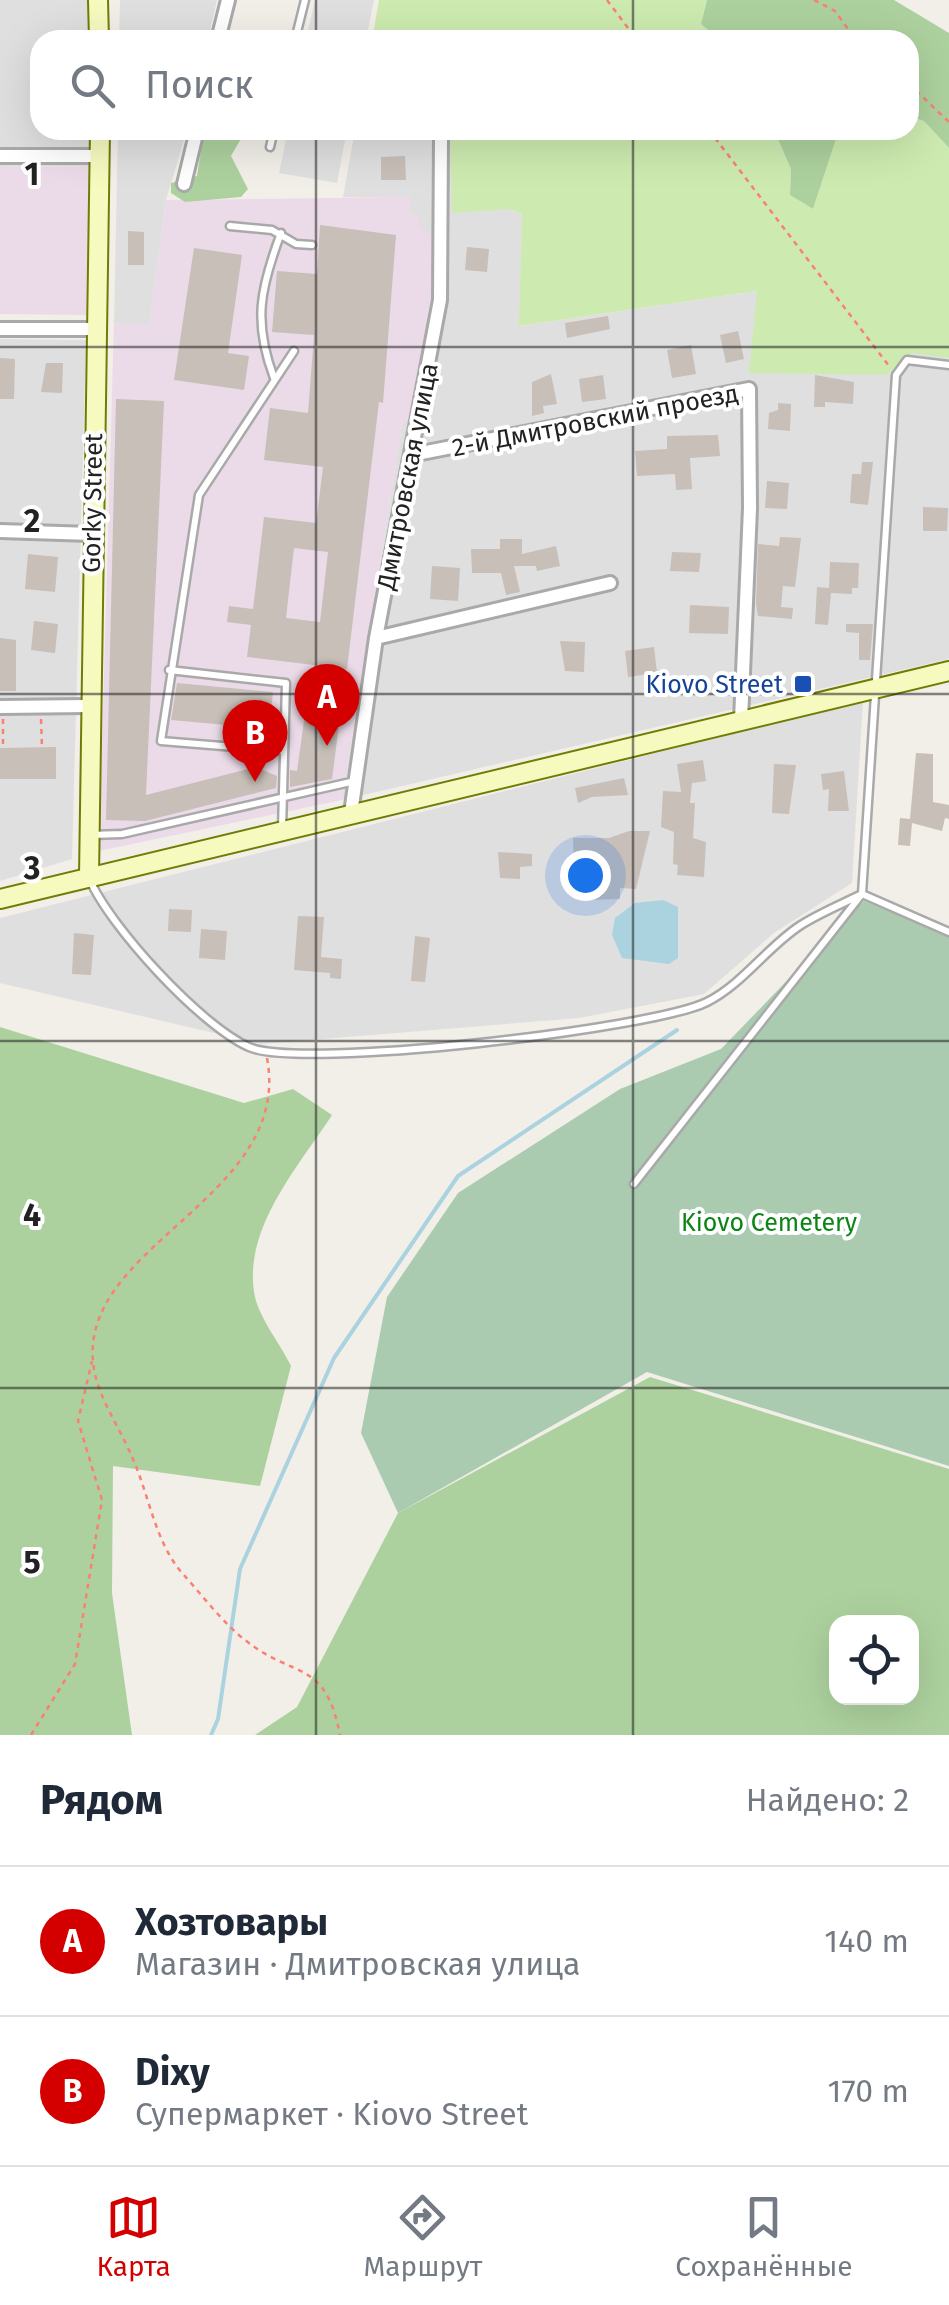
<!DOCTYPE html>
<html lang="ru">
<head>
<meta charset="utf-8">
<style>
  body { margin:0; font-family:"Fira Sans",sans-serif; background:#f6f6f7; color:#1f2937 }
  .controls { position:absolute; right:30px; bottom:30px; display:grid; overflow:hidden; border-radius:20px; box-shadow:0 10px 40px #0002 }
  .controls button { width:90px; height:90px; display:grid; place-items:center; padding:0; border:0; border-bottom:2px solid #e0e1e3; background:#fff; color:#1f2937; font:50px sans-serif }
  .you { position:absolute; left:585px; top:875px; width:35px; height:35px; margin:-25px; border:8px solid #fff; border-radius:50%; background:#1a73e8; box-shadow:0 0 0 15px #1a73e833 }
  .badge { display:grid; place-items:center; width:65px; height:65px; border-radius:50%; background:#d40000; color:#fff; font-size:32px; font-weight:700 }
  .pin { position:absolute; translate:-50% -82px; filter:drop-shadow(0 2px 5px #0008) }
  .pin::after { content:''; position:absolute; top:52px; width:35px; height:30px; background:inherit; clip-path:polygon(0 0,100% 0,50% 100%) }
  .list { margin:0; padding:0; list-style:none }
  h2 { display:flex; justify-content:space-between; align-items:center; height:130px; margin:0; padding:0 40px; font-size:42px }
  h2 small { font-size:32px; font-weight:400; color:#747a83 }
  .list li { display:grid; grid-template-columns:65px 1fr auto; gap:30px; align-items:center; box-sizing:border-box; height:150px; padding:0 40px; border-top:2px solid #e0e1e3 }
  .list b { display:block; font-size:38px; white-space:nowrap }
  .list p { margin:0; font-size:32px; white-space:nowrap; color:#747a83 }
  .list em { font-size:32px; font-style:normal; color:#747a83 }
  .icon { flex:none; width:55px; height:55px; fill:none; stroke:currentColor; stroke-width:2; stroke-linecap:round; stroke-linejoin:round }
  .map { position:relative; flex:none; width:949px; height:1735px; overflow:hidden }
  .search { position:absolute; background:#fff; box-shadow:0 10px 40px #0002; left:30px; right:30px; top:30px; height:110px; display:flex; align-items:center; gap:25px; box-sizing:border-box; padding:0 35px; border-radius:30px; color:#747a83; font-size:38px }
  .sheet { height:430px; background:#fff }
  nav { display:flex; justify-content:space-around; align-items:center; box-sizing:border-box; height:140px; border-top:2px solid #e0e1e3; background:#fff; font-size:28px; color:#747a83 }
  nav a { display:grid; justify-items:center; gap:5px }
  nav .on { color:#d40000 }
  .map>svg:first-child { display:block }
  .residential { fill:#e0dfdf }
  .industrial { fill:#ebdbe8 }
  .grass { fill:#cdebb0 }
  .forest { fill:#add19e; fill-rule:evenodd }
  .cemetery { fill:#aacbaf }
  .water { fill:#aad3df }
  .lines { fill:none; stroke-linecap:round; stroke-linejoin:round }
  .stream { stroke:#aad3df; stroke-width:4 }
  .building { fill:#c7bfb8; fill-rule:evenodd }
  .lane-casing { stroke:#a9a9a9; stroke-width:11 }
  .street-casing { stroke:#a9a9a9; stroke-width:18 }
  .secondary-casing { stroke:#707d05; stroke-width:22 }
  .path { stroke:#fa8072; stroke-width:2.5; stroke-dasharray:5 5; stroke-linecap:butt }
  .lane { stroke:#fff; stroke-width:6 }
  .street { stroke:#fff; stroke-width:12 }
  .secondary { stroke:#f7fabf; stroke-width:18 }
  .grid { fill:none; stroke:#222; stroke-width:2.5; stroke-opacity:0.55 }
  .transit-dot { fill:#1a4fb4; stroke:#fff; stroke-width:4 }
  .labels { text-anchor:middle; stroke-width:8; stroke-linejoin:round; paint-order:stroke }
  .street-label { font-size:25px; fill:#222; stroke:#fff }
  .transit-label { font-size:25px; fill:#164399; stroke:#fff; text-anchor:end }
  .park-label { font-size:25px; fill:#0c8416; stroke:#fff }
  .grid-label { font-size:32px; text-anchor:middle; font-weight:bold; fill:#222; stroke:#fff; stroke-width:8; stroke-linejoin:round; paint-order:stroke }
</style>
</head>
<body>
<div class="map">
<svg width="949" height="1735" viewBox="0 0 949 1735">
  <rect width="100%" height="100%" fill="#f2efe9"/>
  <path class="residential" d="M0 0H89V40H40V130H90V166L0 167Z
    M120 0H217L208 40H119Z
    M315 0H374L366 40H306Z
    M118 130H187L166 200 149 326 114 323Z
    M288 130H347L337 183 279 173Z
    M355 130 450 132 510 209 522 214 520 326 758 291 750 373 912 352 949 358V659L342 800 402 425 410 416 434 293 419 226 410 214V198L343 197Z
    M0 339 86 340 72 859 0 881Z
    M863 701 852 883 774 933 704 994 579 1018 261 1044 0 983V918Z"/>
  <path class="industrial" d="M90 166 87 315 0 314V167Z
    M411 197 410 214 419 215V226L435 238 434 293 410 417 402 425 342 800 99 851 114 323 149 325 166 200Z"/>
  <path class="grass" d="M379 0H707L701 24 720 40H372Z
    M909 116 924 121 949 148V358L912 353 886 375 749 373 757 291 519 326 522 214 510 209 452 213 450 132 433 130H774L791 169 790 195 813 209 839 130H909Z"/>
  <path class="forest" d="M707 0H894L949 33V148L924 121 909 116V40H720L701 24Z
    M204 130H246L231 156 248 189 241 197 185 202 171 193V183L197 176Z
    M774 130H839L813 209 790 195 791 169Z
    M0 1027 244 1103 293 1089 332 1115C299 1166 241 1230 255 1297 260 1319 281 1345 291 1366L260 1486 113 1466 112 1593 132 1735H0Z
    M650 1377 949 1469V1735H255L297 1707 398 1513ZM836 1622H912V1698H836Z"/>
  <path class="cemetery" d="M864 901 949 936V1466L647 1372 398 1513 361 1433 387 1297 458 1193 620 1089 721 1049Z"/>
  <path class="water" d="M663 900 678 907V958L669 964 622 958 612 935 615 918 635 903Z"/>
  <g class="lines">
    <path class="stream" d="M211 1735 218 1719 240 1569 334 1358 458 1176 677 1030"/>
  </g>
  <path class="building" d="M405 156 406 180H381V157Z
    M320 225 396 235 383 403 379 402 347 669 247 657 251 625 227 622 229 606 253 609 264 517 316 523 323 467 264 460 270 408 308 413 314 335 272 332 277 271 317 274ZM294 548 328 552 320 622 286 618Z
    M128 231 144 232V265H128Z
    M467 247 489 249 487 272 465 270Z
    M194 248 242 255 228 353 249 356 244 390 174 380Z
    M608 316 610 329 567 338 565 323Z
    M738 331 744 359 726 363 720 335Z
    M691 345 696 374 672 378 667 350Z
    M0 358 15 359 14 399H0Z
    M46 363H63L62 393 41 392Z
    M551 374 557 404 543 406 544 413 532 416V382Z
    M603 375 606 399 582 402 579 379Z
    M815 375 854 382 853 404 825 402V407H814Z
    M116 399 164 401 146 795 256 767 277 776 276 788 145 821 106 820Z
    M778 403 791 404 790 431 768 429 769 413 778 410Z
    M718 435 720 456 690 458 692 489 676 490 675 474 637 476 635 451 667 449V436Z
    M862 462H873L868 505 850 503 852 474H861Z
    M767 481 789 483 787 509 765 508Z
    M923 507 948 508 947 531H923Z
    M780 537 801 538 795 587 783 586 781 607 793 608 792 619 758 616 756 604 758 544 779 546Z
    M500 539H522V554L556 546 560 566 537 571 536 566H514L520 592 506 595 501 573H472L471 549H500Z
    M672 552 701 553 699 572 670 571Z
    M28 554 58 557 55 592 25 589Z
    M830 562 859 563 858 588H852V594L831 593 828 625 815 624 817 587 829 588Z
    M432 566 460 568 458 601 430 599Z
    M690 605 729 607 728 634 689 633Z
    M34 621 58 624 55 653 31 650Z
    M846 624H873L870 660H859V633L846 632Z
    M0 638 16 640V691H0Z
    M560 641 585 642 584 672 565 671Z
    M654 647 657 673 628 677 625 651Z
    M177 683 273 692 269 729 171 720Z
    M320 691 343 694 332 779 290 787V770L297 771 305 714 316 716Z
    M56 747V779H0V748Z
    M916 753 933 754V802L949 805V819L945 818 942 831 912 823 910 846 898 845 900 818 910 819Z
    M703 760 706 781 692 783 690 803H695L693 838 706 842 704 877 677 875 678 865 673 864 674 832 661 827 663 791 681 792 677 764Z
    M774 764 796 765 789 814 772 813Z
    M844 771 849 811H828L829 789 823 790 821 774Z
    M624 778 628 795 592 797 578 803 575 788Z
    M629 831H650L636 889 620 888V899L585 900 587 883 603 884V862L574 864 573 838H609Z
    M498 852 532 854V866L520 867V879L500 878Z
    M169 909 192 910 191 932 168 931Z
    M298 916 324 917 321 957 342 959 341 979 330 978V973L294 970Z
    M201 929 227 931 225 960 199 958Z
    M74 933 94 935 91 975 72 974Z
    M415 936 430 938 425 982 411 981Z"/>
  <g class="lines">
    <g class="lane-casing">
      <path id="lane" d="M295 40 305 0
        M270 147 274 130
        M230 226 272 230 296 244 312 245
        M274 378C253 322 260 289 281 233
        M169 670 286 683 282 829
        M284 751 161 741 199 495 294 351
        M90 835 122 834 355 781
        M89 878C109 926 201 1026 249 1047 301 1070 653 1029 707 1002 743 984 768 946 801 925 820 913 842 904 862 894L896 375 907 360 949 365
        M634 1184 862 894 949 932"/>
    </g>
    <g class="street-casing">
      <path id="street" d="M218 40 228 0
        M0 156H100
        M184 184 197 130
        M0 329H96
        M411 455 749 389 750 508 741 720
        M0 531 91 534
        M376 638 610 583
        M0 707 88 706
        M351 813 376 638 440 300 441 137"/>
    </g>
    <g class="secondary-casing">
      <path id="secondary" d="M98 0 99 40
        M89 877 100 130
        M0 899 949 671"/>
    </g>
    <path class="path" d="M607 0 637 40
      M814 0 835 11 856 40
      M909 84 949 122
      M709 130 889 366
      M3 719V748
      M41 719 42 748
      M267 1058C294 1201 67 1247 95 1374 101 1402 121 1430 132 1457 149 1494 155 1543 183 1574 202 1595 223 1623 245 1640 295 1680 325 1658 340 1735
      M31 1735 75 1664 102 1500 78 1421 92 1361"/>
    <use href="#lane" class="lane"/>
    <use href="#street" class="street"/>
    <use href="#secondary" class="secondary"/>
  </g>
  <path class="grid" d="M316 0V40M633 0V40M316 130V1735M633 130V1735M0 347H949M0 694H949M0 1041H949M0 1388H949"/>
  <rect class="transit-dot" x="793" y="674" width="20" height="20" rx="5"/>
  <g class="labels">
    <g class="street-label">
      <text transform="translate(595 420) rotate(-11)" y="9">2-й Дмитровский проезд</text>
      <text transform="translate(407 476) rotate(-79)" y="9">Дмитровская улица</text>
      <text transform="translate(92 503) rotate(-89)" y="9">Gorky Street</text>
    </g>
    <g class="transit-label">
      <text x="783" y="693">Kiovo Street</text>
    </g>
    <g class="park-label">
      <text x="769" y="1231">Kiovo Cemetery</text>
    </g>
  </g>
  <g class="grid-label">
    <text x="32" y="185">1</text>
    <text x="32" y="532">2</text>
    <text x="32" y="879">3</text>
    <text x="32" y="1226">4</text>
    <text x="32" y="1573">5</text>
  </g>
</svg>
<div class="controls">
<button><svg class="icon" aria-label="locate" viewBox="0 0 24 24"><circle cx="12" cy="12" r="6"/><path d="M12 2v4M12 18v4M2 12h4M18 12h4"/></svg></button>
</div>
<div class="you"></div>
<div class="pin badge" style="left:327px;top:746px">A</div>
<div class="pin badge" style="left:255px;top:782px">B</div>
<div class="search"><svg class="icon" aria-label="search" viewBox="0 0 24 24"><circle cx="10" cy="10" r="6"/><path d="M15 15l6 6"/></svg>Поиск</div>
</div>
<section class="sheet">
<h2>Рядом<small>Найдено: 2</small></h2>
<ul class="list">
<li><span class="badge">A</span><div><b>Хозтовары</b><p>Магазин · Дмитровская улица</p></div><em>140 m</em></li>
<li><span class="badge">B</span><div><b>Dixy</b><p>Супермаркет · Kiovo Street</p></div><em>170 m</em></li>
</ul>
</section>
<nav>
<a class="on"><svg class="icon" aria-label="map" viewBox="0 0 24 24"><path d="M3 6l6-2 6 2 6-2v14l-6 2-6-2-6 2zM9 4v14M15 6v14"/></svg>Карта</a>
<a><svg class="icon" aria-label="directions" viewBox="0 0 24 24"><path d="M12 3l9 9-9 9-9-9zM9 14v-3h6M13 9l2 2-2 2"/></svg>Маршрут</a>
<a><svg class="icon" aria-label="saved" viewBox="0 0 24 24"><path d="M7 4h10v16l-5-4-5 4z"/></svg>Сохранённые</a>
</nav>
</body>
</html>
